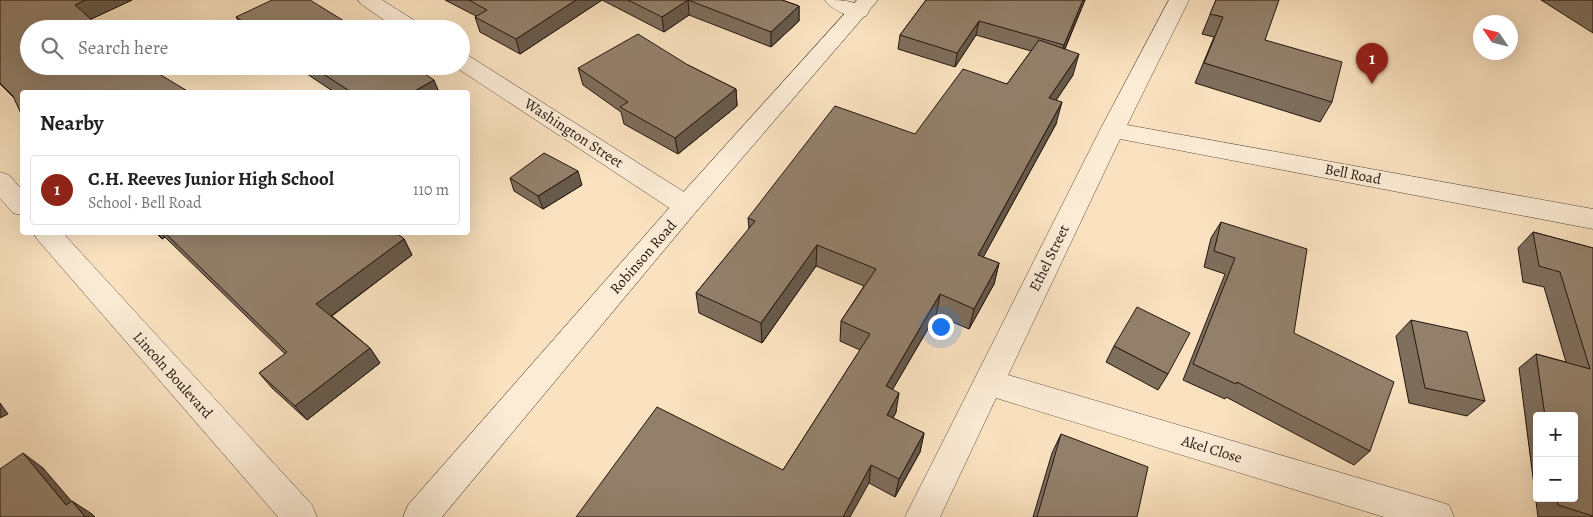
<!DOCTYPE html>
<html lang="en">
<head>
<meta charset="utf-8">
<style>
  body { margin:0; font-family:Alegreya,serif; background:#f2f2f2; color:#222 }
  .controls { position:absolute; right:15px; bottom:15px; display:grid; overflow:hidden; border-radius:5px; box-shadow:0 5px 20px #0002 }
  .controls button { width:45px; height:45px; display:grid; place-items:center; padding:0; border:0; border-bottom:1px solid #e0e0e0; background:#fff; color:#222; font:25px sans-serif }
  .compass { position:absolute; left:1473px; top:15px; width:45px; height:45px; border-radius:50%; background:#fff; box-shadow:0 5px 20px #0002; rotate:305deg }
  .you { position:absolute; left:940px; top:326px; width:18px; height:18px; margin:-12px; border:4px solid #fff; border-radius:50%; background:#1a73e8; box-shadow:0 0 0 8px #1a73e833 }
  .badge { display:grid; place-items:center; width:32px; height:32px; border-radius:50%; background:#8f2418; color:#fff; font-size:16px; font-weight:700 }
  .pin { position:absolute; translate:-50% -41px; filter:drop-shadow(0 1px 2px #0008) }
  .pin::after { content:''; position:absolute; top:26px; width:18px; height:15px; background:inherit; clip-path:polygon(0 0,100% 0,50% 100%) }
  .list { margin:0; padding:0; list-style:none }
  h2 { display:flex; justify-content:space-between; align-items:center; height:65px; margin:0; padding:0 20px; font-size:21px }
  h2 small { font-size:16px; font-weight:400; color:#767676 }
  .list li { display:grid; grid-template-columns:32px 1fr auto; gap:15px; align-items:center; box-sizing:border-box; height:70px; margin:0 10px 10px; padding:0 10px; border:1px solid #e0e0e0; border-radius:5px }
  .list b { display:block; font-size:19px; white-space:nowrap }
  .list p { margin:0; font-size:16px; white-space:nowrap; color:#767676 }
  .list em { font-size:16px; font-style:normal; color:#767676 }
  .icon { flex:none; width:28px; height:28px; fill:none; stroke:currentColor; stroke-width:2; stroke-linecap:round; stroke-linejoin:round }
  .map { position:relative; flex:none; width:1593px; height:517px; overflow:hidden }
  .search { position:absolute; background:#fff; box-shadow:0 5px 20px #0002; left:20px; top:20px; width:450px; height:55px; display:flex; align-items:center; gap:12px; box-sizing:border-box; padding:0 18px; border-radius:28px; color:#767676; font-size:19px }
  .panel { position:absolute; background:#fff; box-shadow:0 5px 20px #0002; left:20px; top:90px; width:450px; height:145px; border-radius:5px }
  .map>svg:first-child { display:block }
  .lines { fill:none; stroke-linecap:round; stroke-linejoin:round }
  .street-casing { stroke:#59483b; stroke-width:1 }
  .secondary-casing { stroke:#23150f; stroke-width:1 }
  .street { fill:#fcecd6; fill-rule:evenodd }
  .secondary { fill:#fcecd6; fill-rule:evenodd }
  .wall { fill:#7e6e5c; stroke:#23150f; fill-rule:evenodd }
  .shaded-wall { fill:#675a4b; stroke:#23150f }
  .building { fill:#93806b; stroke:#23150f }
  .labels { text-anchor:middle; stroke-width:4; stroke-linejoin:round; paint-order:stroke }
  .street-label { font-size:15px; fill:#23150f; stroke:#fcecd6 }
</style>
</head>
<body>
<div class="map">
<svg width="1593" height="517" viewBox="0 0 1593 517">
  <rect width="100%" height="100%" fill="#fae2c0"/>
  <filter id="stains"><feTurbulence type="fractalNoise" baseFrequency=".004" numOctaves="4"/><feColorMatrix values="0 0 0 0 .2 0 0 0 0 .09 0 0 0 0 .02 0 0 0 .5 -.17"/></filter>
  <radialGradient id="worn" r=".72"><stop offset=".6" stop-color="#630" stop-opacity="0"/><stop offset="1" stop-color="#630" stop-opacity=".3"/></radialGradient>
  <g class="lines">
    <g class="street-casing">
      <path id="street" d="M358 0H382L420 24 423 29H397L361 4Z
        M825 0C840 0 859 0 869 12L866 16C854 20 832 11 825 0Z
        M1169 0H1189L1127 125 1593 209V229L1120 139 1008 375 1437 501 1449 505 1454 517H1384L996 398 940 517H905L1100 130Z
        M461 54 469 56 695 199 699 206 695 213 686 215 677 213 454 66H461Z
        M0 172 9 175 22 190V215L13 213 0 198Z
        M33 232H62L312 505 317 517H278L37 239Z"/>
    </g>
    <g class="secondary-casing">
      <path id="secondary" d="M857 0H878L695 213 442 517H403L408 505 677 199Z"/>
    </g>
    <use href="#street" class="street"/>
    <use href="#secondary" class="secondary"/>
  </g>
  <path class="wall" d="M0 0H132L91 19 22 92 15 99 0 84Z
    M445 0H782L799 6V21L771 47 689 15 664 32 602 0 520 54 480 32 475 17 476 16Z
    M926 0H1085L1065 49 1073 75 1056 100V124L983 257 999 263 994 284 969 329 936 315 892 390 896 412 893 418 924 433 920 452 895 497 869 483 783 470 860 350 840 341 841 321 864 286 816 266 762 343 699 313 696 293 749 229 748 218 915 134 1007 84 1031 51 976 35 955 67 898 49 900 35Z
    M1216 0 1265 40 1332 102 1320 122 1195 83 1214 37 1202 34Z
    M1541 0H1593V33Z
    M236 17 357 29H243Z
    M688 65 736 89 737 106 678 154 624 124 621 112 583 85 578 68Z
    M295 66H413L439 92H334Z
    M510 178 582 185 543 209 514 191Z
    M1221 222 1370 451 1354 465 1226 397 1225 399 1183 380 1225 274 1204 267 1211 238Z
    M155 232H395L404 239 412 255 332 316 370 348 380 363 307 420 272 388 259 373 285 354 165 237 162 239Z
    M1533 232 1593 248V517H1538L1519 368 1536 354 1566 362 1544 287 1523 282 1518 248ZM1537 416H1574V498H1537Z
    M1411 320 1485 401 1467 416 1409 403 1396 336Z
    M1114 346 1168 374 1158 390 1106 362Z
    M1061 434 1137 517H1033L1052 453Z"/>
  <path class="shaded-wall" d="M85 0H132L87 21 75 5Z
    M576 0H602L520 54 516 39Z
    M688 0 689 15 664 32 662 17Z
    M1083 0H1085L1060 60 1064 45Z
    M799 6V21L771 47V32Z
    M979 21 976 35 955 67 957 53Z
    M1079 54 1073 75 1043 120 1049 98Z
    M434 80 439 92H413Z
    M736 89 737 106 678 154 675 138Z
    M1062 102 1056 124 973 276 978 255Z
    M578 171 582 185 543 209 538 196Z
    M157 232H162L165 237 162 239Z
    M404 239 412 255 327 319 316 304Z
    M817 245 816 266 762 343 761 323Z
    M999 263 994 284 969 329 974 309Z
    M940 294 936 315 883 406 886 386Z
    M370 348 380 363 307 420 295 406Z
    M899 393 896 412 884 434 887 415Z
    M0 403 8 414 0 418Z
    M924 433 920 452 895 497 899 479Z
    M23 453 43 468 85 517 66 505Z
    M871 465 869 483 850 517H843Z
    M72 501 92 514 95 517H85Z"/>
  <path class="building" d="M0 0H85L75 5 102 29H29V66H146L189 92H22V116L13 96 0 83Z
    M272 0H310L357 29H255L236 17Z
    M469 0H576L516 39 475 17 487 10Z
    M628 0H688L662 17Z
    M688 0H782L799 6 771 32Z
    M926 0H1083L1064 45 979 21 957 53 900 35Z
    M1216 0H1279L1265 40 1342 62 1332 102 1204 63 1223 17 1210 14Z
    M638 34 688 65 736 89 675 138 620 107 628 102 578 68Z
    M1039 40 1079 54 1049 98 1062 102 978 255 999 263 974 309 940 294 886 386 899 393 887 415 924 433 899 479 871 465 843 517H576L657 407 783 470 870 334 841 321 876 269 817 245 761 323 696 293 755 221 748 218 835 106 915 134 963 69 1007 84Z
    M311 66H413L434 80 413 92H351Z
    M544 153 578 171 538 196 510 178Z
    M1221 222 1307 249 1294 333 1394 382 1370 451 1237 382 1236 384 1193 364 1235 258 1214 251Z
    M164 232H395L404 239 316 304 370 348 295 406 259 373 287 352Z
    M1533 232 1593 248V516L1558 505 1557 498H1574V416H1545L1536 354 1590 369 1560 272 1539 266Z
    M1137 307 1190 333 1168 374 1114 346Z
    M1411 320 1467 332 1485 401 1425 388Z
    M1061 434 1148 467 1137 517H1037Z
    M23 453 66 505 72 501 85 517H0V469Z"/>
  <g class="labels">
    <g class="street-label">
      <text transform="translate(574 133) rotate(33)" y="5">Washington Street</text>
      <text transform="translate(1353 174) rotate(11)" y="5">Bell Road</text>
      <text transform="translate(643 257) rotate(-49)" y="5">Robinson Road</text>
      <text transform="translate(1049 258) rotate(-64)" y="5">Ethel Street</text>
      <text transform="translate(173 375) rotate(48)" y="5">Lincoln Boulevard</text>
      <text transform="translate(1212 449) rotate(17)" y="5">Akel Close</text>
    </g>
  </g>
  <rect width="100%" height="100%" filter="url(#stains)"/>
  <rect width="100%" height="100%" fill="url(#worn)"/>
</svg>
<div class="controls">
<button>+</button>
<button>−</button>
</div>
<svg class="compass" viewBox="-18 -18 36 36"><path d="M0-13l5 13h-10z" fill="#e53935"/><path d="M0 13l5-13h-10z" fill="#767676"/></svg>
<div class="you"></div>
<div class="pin badge" style="left:1372px;top:84px">1</div>
<div class="search"><svg class="icon" aria-label="search" viewBox="0 0 24 24"><circle cx="10" cy="10" r="6"/><path d="M15 15l6 6"/></svg>Search here</div>
<section class="panel">
<h2>Nearby<small></small></h2>
<ul class="list">
<li><span class="badge">1</span><div><b>C.H. Reeves Junior High School</b><p>School · Bell Road</p></div><em>110 m</em></li>
</ul>
</section>
</div>
</body>
</html>
